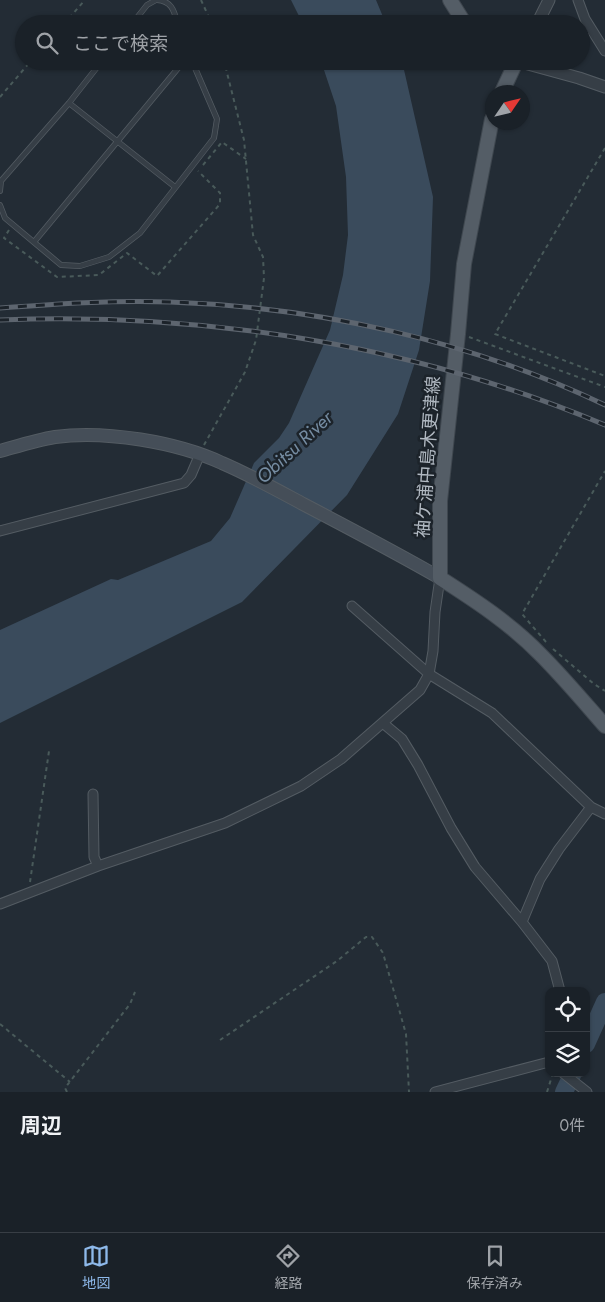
<!DOCTYPE html>
<html lang="ja">
<head>
<meta charset="utf-8">
<style>
  body { margin:0; font-family:Jost,"Noto Sans JP",sans-serif; background:#272e34; color:#f1f3f6 }
  .controls { position:absolute; right:15px; bottom:15px; display:grid; overflow:hidden; border-radius:10px; box-shadow:0 1px 4px #0004 }
  .controls button { width:45px; height:45px; display:grid; place-items:center; padding:0; border:0; border-bottom:1px solid #383e45; background:#1a2128; color:#f1f3f6; font:25px sans-serif }
  .compass { position:absolute; left:485px; top:85px; width:45px; height:45px; border-radius:50%; background:#1a2128; box-shadow:0 1px 4px #0004; rotate:55deg }
  .list { margin:0; padding:0; list-style:none }
  h2 { display:flex; justify-content:space-between; align-items:center; height:65px; margin:0; padding:0 20px; font-size:21px }
  h2 small { font-size:16px; font-weight:400; color:#9fa3a8 }
  .icon { flex:none; width:28px; height:28px; fill:none; stroke:currentColor; stroke-width:2; stroke-linecap:round; stroke-linejoin:round }
  .map { position:relative; flex:none; width:605px; height:1092px; overflow:hidden }
  .search { position:absolute; background:#1a2128; box-shadow:0 1px 4px #0004; left:15px; right:15px; top:15px; height:55px; display:flex; align-items:center; gap:12px; box-sizing:border-box; padding:0 18px; border-radius:28px; color:#9fa3a8; font-size:19px }
  .sheet { height:140px; background:#1a2128 }
  nav { display:flex; justify-content:space-around; align-items:center; box-sizing:border-box; height:70px; border-top:1px solid #383e45; background:#1a2128; font-size:14px; color:#9fa3a8 }
  nav a { display:grid; justify-items:center; gap:2px }
  nav .on { color:#8eb9ea }
  .map>svg:first-child { display:block }
  .water { fill:#3a4b5c }
  .lines { fill:none; stroke-linecap:round; stroke-linejoin:round }
  .river { stroke:#3a4b5c; stroke-width:18 }
  .service-casing { stroke:#545c63; stroke-width:6 }
  .minor-casing { stroke:#545c63; stroke-width:11 }
  .tertiary-casing { stroke:#545c63; stroke-width:13 }
  .secondary-casing { stroke:#545c63; stroke-width:14 }
  .primary-casing { stroke:#3f474f; stroke-width:16 }
  .path { stroke:#495a5a; stroke-width:2; stroke-dasharray:4 4; stroke-linecap:butt }
  .service { stroke:#363e46; stroke-width:4.5 }
  .minor { stroke:#363e46; stroke-width:9 }
  .tertiary { stroke:#363e46; stroke-width:11 }
  .secondary { stroke:#454e58; stroke-width:12 }
  .primary { stroke:#545d66; stroke-width:14 }
  .rail-casing { stroke:#5d656f; stroke-width:5 }
  .rail { stroke:#1c232a; stroke-width:3; stroke-dasharray:9; stroke-linecap:butt }
  .labels { text-anchor:middle; stroke-width:5; stroke-linejoin:round; paint-order:stroke }
  .street-label { font-size:18px; fill:#b1b9c2; stroke:#1c232a }
  .water-label { font-size:19px; font-style:italic; fill:#758ca2; stroke:#1c232a }
</style>
</head>
<body>
<div class="map">
<svg width="605" height="1092" viewBox="0 0 605 1092">
  <rect width="100%" height="100%" fill="#232c35"/>
  <path class="water" d="M291 0H376L386 24H303Z
    M321 61H402L433 197 430 281 419 350 398 414 347 495 242 602 0 723V630L111 579 118 580 211 541 230 518 254 463 279 438 289 423 330 330 343 275 348 235 346 177 336 106Z"/>
  <g class="lines">
    <path class="river" d="M586 1044 605 1002
      M564 1092 573 1073"/>
    <g class="service-casing">
      <path id="service" d="M157 0C172 1 174 11 178 24
        M132 24 147 5 156 0
        M69 103 175 187
        M0 191 1 181 69 103 102 61
        M0 205 5 218 61 265 80 266 109 257 140 233 214 138 217 119 192 61
        M34 242 184 61"/>
    </g>
    <g class="minor-casing">
      <path id="minor" d="M578 0 585 19 605 51
        M0 531 184 483 191 475 200 454
        M352 606 429 674 492 713 591 807 605 814
        M384 724 402 739 418 765 451 828 475 867 522 922 552 961 560 991
        M93 794 94 857 98 866
        M0 904 98 866 225 823 301 786 341 759 420 690 429 674 433 651 435 612 440 578
        M522 922 540 879 559 849 591 807
        M563 1073 587 1092
        M435 1092 549 1062"/>
    </g>
    <g class="tertiary-casing">
      <path id="tertiary" d="M537 24 549 0
        M517 61 579 78 605 87"/>
    </g>
    <g class="secondary-casing">
      <path id="secondary" d="M0 451C18 446 37 440 55 437 105 430 177 442 222 463 250 475 277 490 303 504 349 528 395 552 440 578"/>
    </g>
    <g class="primary-casing">
      <path id="primary" d="M450 0 465 24
        M502 92 516 62 514 61
        M492 119 464 264 458 334 440 501V578C476 601 511 624 541 655 563 677 584 702 605 726"/>
    </g>
    <path class="path" d="M201 0 212 24
      M64 24 85 0
      M0 97 31 61
      M605 148 495 334 605 376
      M203 165 222 142 246 159
      M9 230 4 238 57 277 99 275 127 253 157 276 220 204V193L198 171
      M469 337 605 387
      M204 445 245 372 256 340 264 278 263 257 253 235 244 140 224 61
      M546 642 522 614 605 471
      M553 649 594 684 605 691
      M30 882 49 751
      M0 1024 70 1082
      M220 1040 337 961 366 937H372L383 953 406 1034 409 1092
      M67 1092 65 1088 130 1004 135 992
      M547 1092 553 1073"/>
    <use href="#service" class="service"/>
    <use href="#minor" class="minor"/>
    <use href="#tertiary" class="tertiary"/>
    <use href="#secondary" class="secondary"/>
    <use href="#primary" class="primary"/>
    <g class="rail-casing">
      <path id="rail" d="M0 308C56 304 113 300 170 302 318 307 471 341 605 405
        M0 320C206 312 415 345 605 425"/>
    </g>
    <use href="#rail" class="rail"/>
  </g>
  <g class="labels">
    <g class="street-label">
      <text transform="translate(428 457) rotate(-86)" y="6">袖ケ浦中島木更津線</text>
    </g>
    <g class="water-label">
      <text transform="translate(294 447) rotate(-43)" y="7">Obitsu River</text>
    </g>
  </g>
</svg>
<div class="controls">
<button><svg class="icon" aria-label="locate" viewBox="0 0 24 24"><circle cx="12" cy="12" r="6"/><path d="M12 2v4M12 18v4M2 12h4M18 12h4"/></svg></button>
<button><svg class="icon" aria-label="layers" viewBox="0 0 24 24"><path d="M12 4l9 5-9 5-9-5zM3 14l9 5 9-5"/></svg></button>
</div>
<svg class="compass" viewBox="-18 -18 36 36"><path d="M0-13l5 13h-10z" fill="#e53935"/><path d="M0 13l5-13h-10z" fill="#9fa3a8"/></svg>
<div class="search"><svg class="icon" aria-label="search" viewBox="0 0 24 24"><circle cx="10" cy="10" r="6"/><path d="M15 15l6 6"/></svg>ここで検索</div>
</div>
<section class="sheet">
<h2>周辺<small>0件</small></h2>
<ul class="list">
</ul>
</section>
<nav>
<a class="on"><svg class="icon" aria-label="map" viewBox="0 0 24 24"><path d="M3 6l6-2 6 2 6-2v14l-6 2-6-2-6 2zM9 4v14M15 6v14"/></svg>地図</a>
<a><svg class="icon" aria-label="directions" viewBox="0 0 24 24"><path d="M12 3l9 9-9 9-9-9zM9 14v-3h6M13 9l2 2-2 2"/></svg>経路</a>
<a><svg class="icon" aria-label="saved" viewBox="0 0 24 24"><path d="M7 4h10v16l-5-4-5 4z"/></svg>保存済み</a>
</nav>
</body>
</html>
